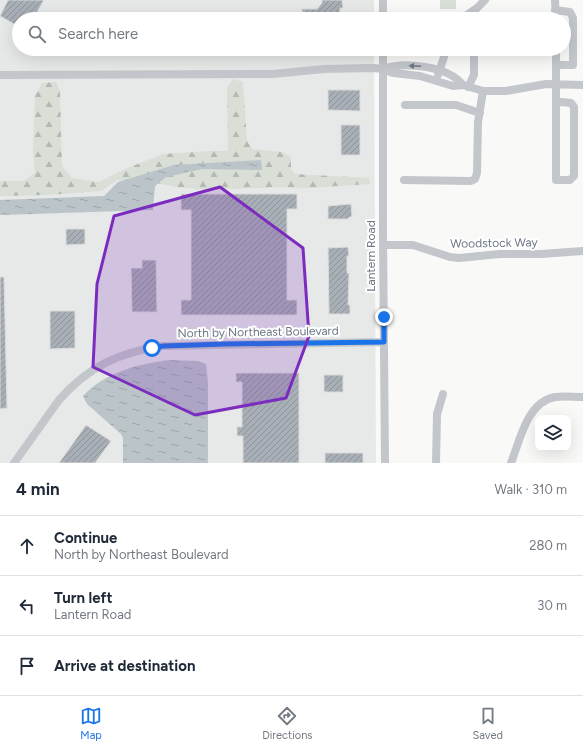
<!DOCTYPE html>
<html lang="en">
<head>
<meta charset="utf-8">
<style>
  body { margin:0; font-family:Figtree,sans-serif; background:#f6f6f7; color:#1f2937 }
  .controls { position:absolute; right:12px; bottom:12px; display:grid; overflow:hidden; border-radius:8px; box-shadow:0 4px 16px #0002 }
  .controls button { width:36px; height:36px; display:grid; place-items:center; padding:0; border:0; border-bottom:1px solid #e0e1e3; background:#fff; color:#1f2937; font:20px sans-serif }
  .stop { position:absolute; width:12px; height:12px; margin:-9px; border:3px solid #1a73e8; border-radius:50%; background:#fff }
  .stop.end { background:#1a73e8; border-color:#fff; box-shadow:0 1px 4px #0008 }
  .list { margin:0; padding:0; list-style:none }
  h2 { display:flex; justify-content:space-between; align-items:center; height:52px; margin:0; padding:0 16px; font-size:17px }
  h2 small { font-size:13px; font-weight:400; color:#747a83 }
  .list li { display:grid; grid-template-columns:26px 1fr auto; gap:12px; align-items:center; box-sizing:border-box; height:60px; padding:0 16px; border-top:1px solid #e0e1e3 }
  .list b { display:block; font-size:15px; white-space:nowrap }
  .list p { margin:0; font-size:13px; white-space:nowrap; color:#747a83 }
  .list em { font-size:13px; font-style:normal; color:#747a83 }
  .icon { flex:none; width:22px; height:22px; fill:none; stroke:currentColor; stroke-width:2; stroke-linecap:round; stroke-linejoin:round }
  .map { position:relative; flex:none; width:583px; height:463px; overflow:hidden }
  .search { position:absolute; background:#fff; box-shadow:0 4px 16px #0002; left:12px; right:12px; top:12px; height:44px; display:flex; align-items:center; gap:10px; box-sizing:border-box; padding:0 14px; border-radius:22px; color:#747a83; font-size:15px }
  .sheet { height:232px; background:#fff }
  nav { display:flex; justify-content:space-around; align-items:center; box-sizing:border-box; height:56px; border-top:1px solid #e0e1e3; background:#fff; font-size:11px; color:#747a83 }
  nav a { display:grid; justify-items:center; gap:2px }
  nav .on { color:#1a73e8 }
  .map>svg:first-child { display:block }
  .built { fill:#e7e8e8 }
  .forest { fill:url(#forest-firs) }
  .pitch { fill:#d9ded7 }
  .water { fill:url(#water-ripples) }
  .building { fill:url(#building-hatch); stroke:#dbdbda }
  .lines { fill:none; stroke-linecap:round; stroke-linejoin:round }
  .minor { stroke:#c3c6ca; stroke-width:8 }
  .oneway { fill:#6c7885 }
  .route { stroke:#1a73e8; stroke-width:5 }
  .marked { fill:#7b2cbf; fill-opacity:0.2; stroke:#7b2cbf; stroke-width:3; stroke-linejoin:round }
  .labels { text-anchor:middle; stroke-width:4; stroke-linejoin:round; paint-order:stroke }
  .street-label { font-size:12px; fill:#6c7885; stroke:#fff }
</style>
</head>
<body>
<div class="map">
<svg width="583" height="463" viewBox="0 0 583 463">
  <defs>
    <pattern id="forest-firs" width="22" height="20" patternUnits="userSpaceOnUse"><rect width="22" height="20" fill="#d9ded7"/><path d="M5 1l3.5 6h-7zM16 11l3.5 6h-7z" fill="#b4b9b4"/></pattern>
    <pattern id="water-ripples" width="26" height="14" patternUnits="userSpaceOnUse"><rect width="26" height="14" fill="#bbc4c9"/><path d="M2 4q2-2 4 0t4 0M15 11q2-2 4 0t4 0" fill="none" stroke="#9ca4a9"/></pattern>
    <pattern id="building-hatch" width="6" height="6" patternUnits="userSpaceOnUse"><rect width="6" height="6" fill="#a9afb6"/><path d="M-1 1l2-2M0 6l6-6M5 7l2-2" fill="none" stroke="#8e939a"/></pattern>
  </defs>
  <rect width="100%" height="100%" fill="#f9f9f8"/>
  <path class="built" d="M0 0H374V19H19V49H374L376 463H0Z"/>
  <path class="forest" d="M233 79 243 82 247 141 252 149 282 152 291 157V169L295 174 369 178 370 184 307 188 282 187 208 190 176 187 146 181 117 180 101 191 48 195 0 196V181H23L35 173 33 151 35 96 42 83 56 82 60 91 62 166 72 178 99 182 125 169 163 154 211 151H228L227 88Z"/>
  <path class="pitch" d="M440 0H456V9H440Z"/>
  <path class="water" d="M261 160 262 170 202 169 166 177 155 186 153 210 0 215V200L104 196 118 182 174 165Z
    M169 360 198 361 206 364 208 382V463H123V438L121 434 87 404 83 396C105 372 139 364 169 360Z"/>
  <path class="building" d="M8 0H44L33 19H19L16 25 0 16Z
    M322 0H342L343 8H340V19H302V9H317L322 3Z
    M328 90H360V111L328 110Z
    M341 125H360V155H341Z
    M181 194H297V209H287V300H297V315H181V300H191V210H181Z
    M351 204 352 216 347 219H328V206Z
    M66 229H85V244L66 245Z
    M348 247 349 256H347V273H349L348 305H350V314H329L328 248Z
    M142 260H156L157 312H132L131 268H142Z
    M0 277H4L7 408 0 409Z
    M50 311H75V348L50 349Z
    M236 373H299V463H243V436H237V427H242V382H236Z
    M324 375H343V392H324Z
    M86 425 111 441 95 463H59Z
    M325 453H363V463H325Z"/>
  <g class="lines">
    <path class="minor" d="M555 0 556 19
      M555 10 570 12 573 18V65H556
      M383 19V0
      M461 19 477 8 485 0
      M383 49V235L385 463
      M556 49V103
      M383 69C404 61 448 66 463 85
      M0 75 273 74 324 69 373 68 383 69 393 73 420 76 453 86 463 85 483 91H506L546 84 583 85
      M438 75 444 57V49
      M468 87 474 75V49
      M562 102 571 103 574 107V176L570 180H556V103Z
      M405 105H456L480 113
      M404 180 471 181 475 179 477 173 478 122 483 91
      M383 245H413L450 257 459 258 500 254H541L583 251
      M14 463 59 400C88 367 119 352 163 346L384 342
      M436 463 437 414 443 394
      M511 463C520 440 527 402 555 397 564 396 574 397 583 397"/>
  </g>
  <defs><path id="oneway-solid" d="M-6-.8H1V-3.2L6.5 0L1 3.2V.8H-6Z"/></defs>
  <use class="oneway" href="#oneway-solid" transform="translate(415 66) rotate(-177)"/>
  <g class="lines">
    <path class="route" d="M152 348 163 346 226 344 384 342V317"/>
  </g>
  <path class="marked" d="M220 187 303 248 309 336 286 398 195 415 93 367 97 284 114 216Z"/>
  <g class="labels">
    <g class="street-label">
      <text transform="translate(494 243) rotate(-1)" y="4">Woodstock Way</text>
      <text transform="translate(371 256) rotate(-90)" y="4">Lantern Road</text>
      <text transform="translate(258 332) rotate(-1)" y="4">North by Northeast Boulevard</text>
    </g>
  </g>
</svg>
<div class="controls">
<button><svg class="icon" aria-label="layers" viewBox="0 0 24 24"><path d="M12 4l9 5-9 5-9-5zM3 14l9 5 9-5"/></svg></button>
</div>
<div class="stop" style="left:152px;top:348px"></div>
<div class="stop end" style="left:384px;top:317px"></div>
<div class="search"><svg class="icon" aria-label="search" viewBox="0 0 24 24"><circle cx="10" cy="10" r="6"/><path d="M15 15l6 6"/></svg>Search here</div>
</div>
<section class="sheet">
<h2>4 min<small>Walk · 310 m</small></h2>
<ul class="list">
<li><svg class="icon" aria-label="ahead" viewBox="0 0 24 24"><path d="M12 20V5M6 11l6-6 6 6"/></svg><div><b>Continue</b><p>North by Northeast Boulevard</p></div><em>280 m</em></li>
<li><svg class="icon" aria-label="left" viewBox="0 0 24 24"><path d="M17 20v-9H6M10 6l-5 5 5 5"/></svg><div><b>Turn left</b><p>Lantern Road</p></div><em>30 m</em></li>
<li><svg class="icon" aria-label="arrive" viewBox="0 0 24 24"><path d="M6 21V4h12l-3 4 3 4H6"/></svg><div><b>Arrive at destination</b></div></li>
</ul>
</section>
<nav>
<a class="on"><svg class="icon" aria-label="map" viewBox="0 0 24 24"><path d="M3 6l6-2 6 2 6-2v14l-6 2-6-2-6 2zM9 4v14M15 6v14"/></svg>Map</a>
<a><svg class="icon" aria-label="directions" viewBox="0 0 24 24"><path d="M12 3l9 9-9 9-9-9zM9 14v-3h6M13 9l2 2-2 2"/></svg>Directions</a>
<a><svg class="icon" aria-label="saved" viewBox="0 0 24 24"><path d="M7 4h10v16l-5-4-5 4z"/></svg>Saved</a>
</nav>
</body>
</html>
